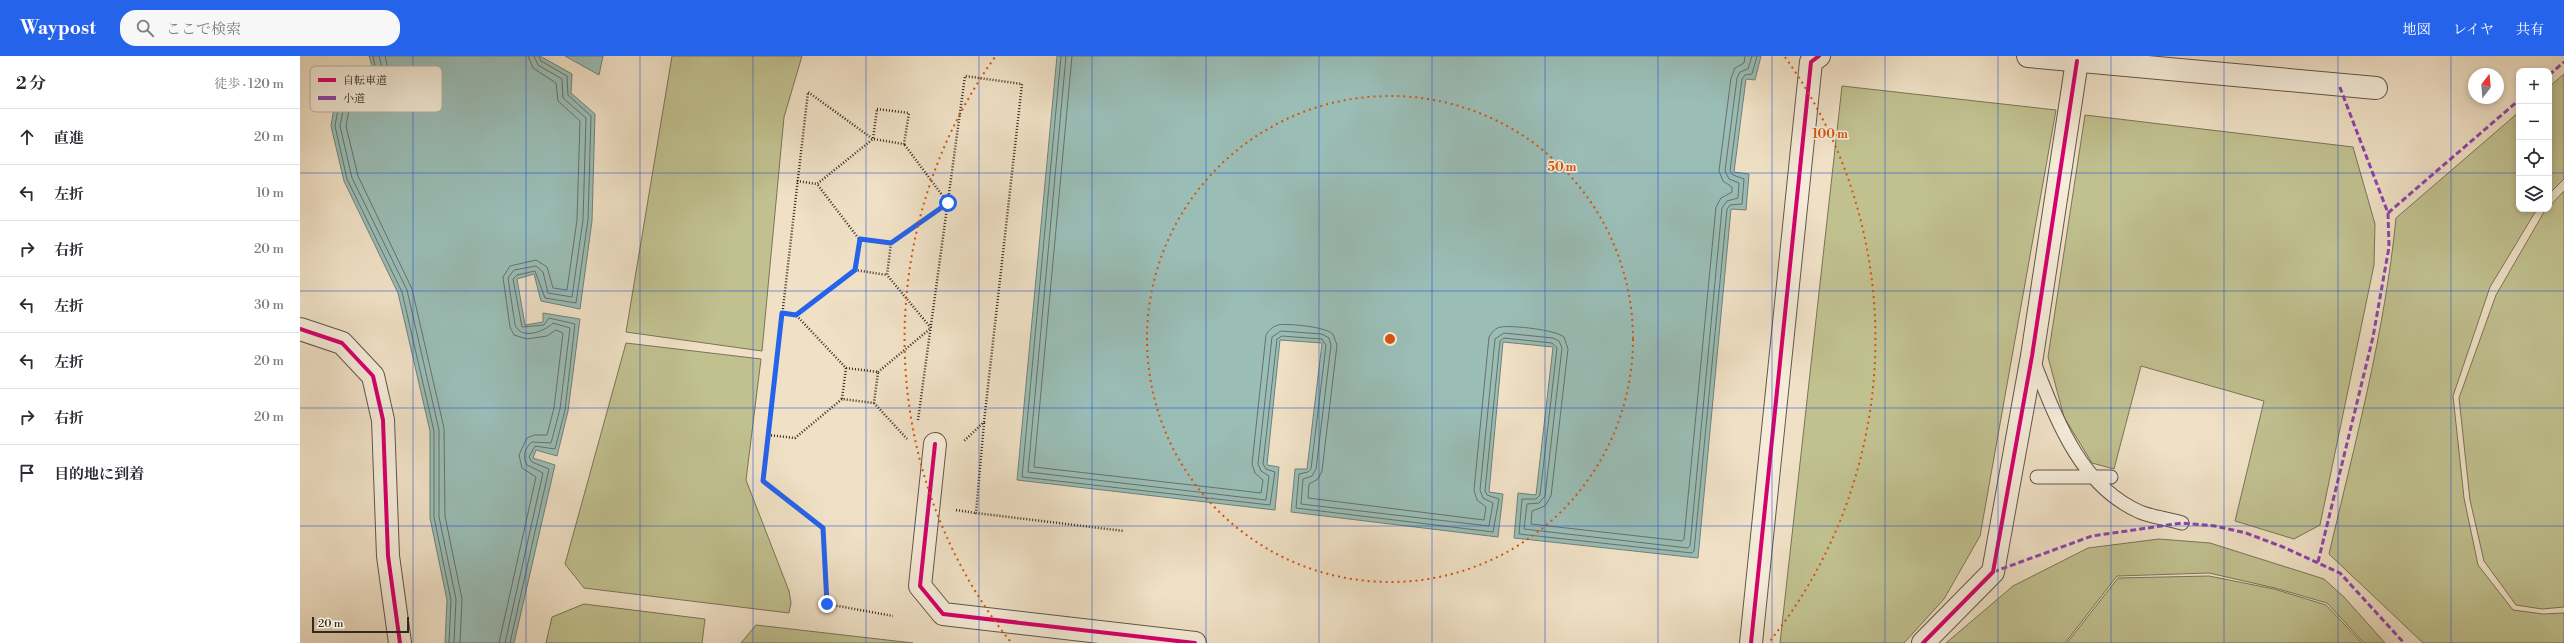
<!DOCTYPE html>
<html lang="ja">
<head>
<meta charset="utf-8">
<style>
  body { margin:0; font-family:"Libre Bodoni","Noto Serif JP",serif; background:#f7f7f7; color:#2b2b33 }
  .controls { position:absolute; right:12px; top:12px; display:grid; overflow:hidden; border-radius:8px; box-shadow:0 2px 6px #0003 }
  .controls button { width:36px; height:36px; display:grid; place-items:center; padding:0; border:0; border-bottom:1px solid #e1e1e2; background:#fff; color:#2b2b33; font:20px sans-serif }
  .compass { position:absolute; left:2168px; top:12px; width:36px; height:36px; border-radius:50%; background:#fff; box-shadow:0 2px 6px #0003; rotate:16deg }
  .scale { position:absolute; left:12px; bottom:10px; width:97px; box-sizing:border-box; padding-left:4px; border:2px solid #322820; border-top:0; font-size:11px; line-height:14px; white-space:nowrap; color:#322820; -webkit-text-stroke:3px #f5ecda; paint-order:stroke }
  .stop { position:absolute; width:12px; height:12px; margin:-9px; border:3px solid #2563eb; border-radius:50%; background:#fff }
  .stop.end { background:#2563eb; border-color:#fff; box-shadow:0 1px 4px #0008 }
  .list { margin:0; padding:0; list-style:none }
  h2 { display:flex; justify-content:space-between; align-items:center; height:52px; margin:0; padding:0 16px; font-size:17px }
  h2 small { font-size:13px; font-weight:400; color:#7c7c81 }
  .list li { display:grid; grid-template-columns:26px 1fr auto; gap:12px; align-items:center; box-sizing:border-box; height:56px; padding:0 16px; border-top:1px solid #e1e1e2 }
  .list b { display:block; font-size:15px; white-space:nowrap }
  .list em { font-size:13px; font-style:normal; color:#7c7c81 }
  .icon { flex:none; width:22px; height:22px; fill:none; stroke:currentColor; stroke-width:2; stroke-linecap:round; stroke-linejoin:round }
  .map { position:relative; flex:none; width:2264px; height:587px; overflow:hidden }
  header { display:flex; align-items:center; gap:24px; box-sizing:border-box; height:56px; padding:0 20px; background:#2563eb; color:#fff }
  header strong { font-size:19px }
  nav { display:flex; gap:22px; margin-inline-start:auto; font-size:14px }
  .search { width:280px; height:36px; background:#f7f7f7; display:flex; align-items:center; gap:10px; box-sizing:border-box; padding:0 14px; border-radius:16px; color:#7c7c81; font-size:15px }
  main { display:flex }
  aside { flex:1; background:#fff }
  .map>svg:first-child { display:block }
  .green { fill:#c1c190; stroke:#7a7458 }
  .water { fill:#9abdb6; stroke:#70817a }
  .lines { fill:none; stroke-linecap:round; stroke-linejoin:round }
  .shore { stroke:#66726b; stroke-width:1 }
  .service-casing { stroke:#62564a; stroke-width:15 }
  .minor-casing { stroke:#62564a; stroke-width:24 }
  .tertiary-casing { stroke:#62564a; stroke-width:24 }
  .path { stroke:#322820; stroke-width:2.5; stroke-dasharray:1 2; stroke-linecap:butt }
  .service { stroke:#f5ecda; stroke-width:13 }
  .minor { stroke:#f5ecda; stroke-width:22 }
  .tertiary { stroke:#f5ecda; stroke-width:22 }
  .quiet { stroke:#8e44ad; stroke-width:3; stroke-dasharray:6 3; stroke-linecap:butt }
  .cycleway-casing { stroke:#f5ecda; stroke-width:6 }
  .cycleway { stroke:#d6006c; stroke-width:4 }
  .route { stroke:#2563eb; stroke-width:5 }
  .grid { fill:none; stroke:#1d4ed8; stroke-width:1; stroke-opacity:0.55 }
  .ring { fill:none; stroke:#d6540e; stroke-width:2; stroke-dasharray:2 4 }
  .key { fill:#f5ecda; stroke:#bab1a2; stroke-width:1 }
  .key-label { font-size:11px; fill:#322820 }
  .centre { fill:#d6540e; stroke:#f5ecda; stroke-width:2 }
  .ring-label { font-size:12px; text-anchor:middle; font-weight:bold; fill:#d6540e; stroke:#f5ecda; stroke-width:3; stroke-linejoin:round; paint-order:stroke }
</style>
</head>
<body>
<header>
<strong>Waypost</strong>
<div class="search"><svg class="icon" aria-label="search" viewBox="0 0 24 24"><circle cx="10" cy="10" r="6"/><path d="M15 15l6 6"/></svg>ここで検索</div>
<nav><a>地図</a><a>レイヤ</a><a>共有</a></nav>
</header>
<main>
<aside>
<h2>2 分<small>徒歩 · 120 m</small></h2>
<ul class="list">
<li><svg class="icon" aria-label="ahead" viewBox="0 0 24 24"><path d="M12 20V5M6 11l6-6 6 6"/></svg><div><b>直進</b></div><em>20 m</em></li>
<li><svg class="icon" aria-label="left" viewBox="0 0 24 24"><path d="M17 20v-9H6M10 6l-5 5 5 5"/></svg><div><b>左折</b></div><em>10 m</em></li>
<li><svg class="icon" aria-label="right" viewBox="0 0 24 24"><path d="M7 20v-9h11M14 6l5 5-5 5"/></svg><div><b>右折</b></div><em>20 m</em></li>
<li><svg class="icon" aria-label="left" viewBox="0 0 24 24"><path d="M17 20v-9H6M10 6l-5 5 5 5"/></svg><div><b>左折</b></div><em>30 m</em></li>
<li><svg class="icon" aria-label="left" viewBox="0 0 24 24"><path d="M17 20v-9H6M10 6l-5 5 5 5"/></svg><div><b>左折</b></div><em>20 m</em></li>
<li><svg class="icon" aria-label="right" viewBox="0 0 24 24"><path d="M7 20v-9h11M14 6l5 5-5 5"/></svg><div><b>右折</b></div><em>20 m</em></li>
<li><svg class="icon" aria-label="arrive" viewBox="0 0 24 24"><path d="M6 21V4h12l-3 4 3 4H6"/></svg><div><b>目的地に到着</b></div></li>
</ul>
</aside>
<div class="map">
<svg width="2264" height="587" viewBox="0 0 2264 587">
  <rect width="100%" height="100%" fill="#f0e1c6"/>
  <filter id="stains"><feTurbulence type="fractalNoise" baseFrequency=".005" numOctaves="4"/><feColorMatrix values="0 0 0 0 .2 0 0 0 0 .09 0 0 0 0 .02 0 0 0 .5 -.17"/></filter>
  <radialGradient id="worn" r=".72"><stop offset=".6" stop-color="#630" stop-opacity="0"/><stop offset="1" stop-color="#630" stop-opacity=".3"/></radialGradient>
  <path class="green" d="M372 0H502L484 61 462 295 326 276Z
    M2264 18V123L2249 138V31Z
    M1542 30 1756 54 1680 480 1644 543 1604 587H1480Z
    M2219 56V153H2237L2190 231 2153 340 2164 442 2178 509 2213 554 2243 558 2264 557V587H2123L2029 498C2055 387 2085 275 2096 162Z
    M1785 59 2053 91 2075 168 2074 209 2020 469 1994 483 1935 465 1964 345 1841 310 1814 413 1792 407 1764 361 1748 301Z
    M2264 135V551L2242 553 2216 549 2184 505 2170 444 2159 342 2196 239 2244 156Z
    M326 287 461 303 446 424 489 535 491 547 489 557 284 532 265 508Z
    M1859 483 1910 487 2024 523 2044 541 2085 587H2064L2027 547 1975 532 1909 517 1817 520 1765 587H1646L1713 530 1788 492Z
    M1909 520 1974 533 2026 549 2062 587H1767L1818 522Z
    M284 548 405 563 402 587H246L252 561Z
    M456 569 613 587H441Z"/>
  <path class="water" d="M69 0H240L272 18 271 37 295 58 292 165 280 253 241 245 234 218 217 223 225 269 243 266V257L280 263 268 355 257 400 236 394 233 402 255 409 214 587H145L147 544 130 462V375L98 237 44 125 31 70 37 34 73 13Z
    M266 0H303L299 19 265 0Z
    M757 0H1461L1455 24 1446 23 1434 116 1449 118 1446 154 1431 153 1398 502 1214 482 1218 437 1236 439 1253 291 1203 286 1189 436 1203 438 1198 481 991 456 995 413H1007L1022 287 980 284 967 409 979 411 975 454 717 424Z"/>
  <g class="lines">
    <path class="shore" d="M73 0 76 16 41 36 35 70 47 123 102 236 134 375V461L151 544 149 587
      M79 0 82 11 81 17 46 39 40 70 52 122 107 234 139 374V461L156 543 154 587
      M85 0 88 12 86 20 51 43 46 70 58 120 112 233 144 372 145 460 162 543 160 587
      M761 0 722 421 970 449 975 416 966 413 963 408 977 283 982 280 1022 283 1026 289 1011 413 1008 416 999 418 996 452 1193 476 1199 443 1187 439 1185 435 1200 285 1204 282 1252 287 1257 292 1240 439 1236 443H1222L1219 478 1392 497 1394 495 1427 153 1430 149 1442 148 1444 123 1433 119 1430 115 1442 23 1445 19 1452 18 1457 0
      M766 0 728 416 966 444 969 420 961 415 958 408 972 281 981 275 1022 278 1029 282 1031 289 1016 413 1012 420 1003 423 1001 448 1189 470 1193 447 1183 442 1180 434 1195 283 1204 277 1253 282 1259 285 1262 292 1245 440 1239 447 1227 448 1224 473 1388 492 1390 490 1422 152 1427 145 1438 142 1439 127 1429 123 1425 115 1437 22 1440 16 1448 13 1452 0
      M772 0 734 411 961 437 963 424 955 417 952 408 966 279C969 274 972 271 978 269 988 267 1026 271 1033 278L1037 289 1022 415 1018 423 1009 428 1008 442 1184 464 1186 451 1177 444 1174 434 1189 281C1192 276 1195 272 1201 271 1212 269 1256 274 1264 281L1268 293 1251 440 1245 450 1232 455 1231 468 1382 485 1384 483 1416 151 1421 142 1432 136V131L1423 125 1419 115 1431 22 1435 12 1444 7 1445 0
      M199 587 236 421 222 412 219 399 227 382 234 379H247L254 352 263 277 256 274 247 280 227 283 214 279 210 271 203 221 210 210 236 204 247 211 253 232 267 234 277 164 280 65 258 45 256 27 233 12 228 0
      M205 587 243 417 227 409C222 401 225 391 232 386L251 387 260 353 270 272 253 267C245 275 222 285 215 269L208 222 214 214 236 210 243 216 248 237 272 241 283 164 286 62 263 42 262 23 238 9 234 0
      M210 587 249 413 232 406 229 401 235 390 255 393 265 354 275 268 249 262 244 269 222 271 213 223 217 219 235 215 245 242 276 247 288 164 291 60 268 39 267 20 241 5 239 0"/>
    <g class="service-casing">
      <path id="service" d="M1733 304C1756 362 1779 429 1840 456 1853 461 1868 463 1882 467
        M1737 421H1811"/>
    </g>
    <g class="minor-casing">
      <path id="minor" d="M0 273 42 287 73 320 83 364 88 500 100 587
        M1623 587 1693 516 1732 300 1777 5"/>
    </g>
    <g class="tertiary-casing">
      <path id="tertiary" d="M1728 0 2076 32
        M635 388 620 530 643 558 895 587
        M1451 587 1511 6 1519 0"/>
    </g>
    <path class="path" d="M577 53 609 57 604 88 573 83Z
      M497 125 517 128
      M559 183 591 187 587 219 555 214 559 183 517 128 573 83 508 36 463 425 523 472 527 548 593 560
      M591 187 648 147 604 88
      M482 257 496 259
      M546 312 542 343 574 347 578 316 546 312 496 259 555 214
      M578 316 631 272 587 219
      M574 347 607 383
      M618 364 665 20 722 28 684 366 663 386
      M684 367 676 457 824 475
      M468 379 495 382 542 343
      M656 454 676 457"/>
    <use href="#service" class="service"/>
    <use href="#minor" class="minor"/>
    <use href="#tertiary" class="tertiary"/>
    <path class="quiet" d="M2249 19 2264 6
      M2088 157 2219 44
      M2018 506 2073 281 2089 191 2088 157 2039 29
      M1693 516 1792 480 1882 467 1915 470 1946 477 1983 491 2040 517 2104 587"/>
    <g class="cycleway-casing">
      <path id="cycleway" d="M0 273 42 287 73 320 83 364 88 500 100 587
        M635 388 620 530 643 558 895 587
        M1451 587 1511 6 1519 0
        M1623 587 1693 516 1732 300 1777 5"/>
    </g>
    <use href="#cycleway" class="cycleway"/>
  </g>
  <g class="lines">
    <path class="route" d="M527 548 523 472 463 425 482 257 496 259 555 214 560 183 591 187 648 147"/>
  </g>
  <path class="grid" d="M113 0V587M226 0V587M340 0V587M453 0V587M566 0V587M679 0V587M792 0V587M906 0V587M1019 0V587M1132 0V587M1245 0V587M1358 0V587M1472 0V587M1585 0V587M1698 0V587M1811 0V587M1924 0V587M2038 0V587M2151 0V587M0 117H2219M2249 117H2264M0 235H2264M0 352H2264M0 470H2264"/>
  <g class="ring">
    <circle cx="1090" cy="283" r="243"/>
    <path d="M710 585A485 485 0 0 1 695 1M1485 1A485 485 0 0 1 1470 585"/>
  </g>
  <rect x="10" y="10" width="132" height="46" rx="6" class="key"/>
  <rect x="18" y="22" width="18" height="4" fill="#d6006c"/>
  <rect x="18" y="40" width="18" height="4" fill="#8e44ad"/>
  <g class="key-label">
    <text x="43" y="28">自転車道</text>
    <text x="43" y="46">小道</text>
  </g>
  <circle cx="1090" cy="283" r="6" class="centre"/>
  <g class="ring-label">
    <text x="1530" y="82">100 m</text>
    <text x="1262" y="115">50 m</text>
  </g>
  <rect width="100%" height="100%" filter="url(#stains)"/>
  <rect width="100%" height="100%" fill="url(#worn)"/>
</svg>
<div class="controls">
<button>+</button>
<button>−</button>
<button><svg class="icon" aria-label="locate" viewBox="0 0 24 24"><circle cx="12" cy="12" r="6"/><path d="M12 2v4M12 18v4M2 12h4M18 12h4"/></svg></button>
<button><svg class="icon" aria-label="layers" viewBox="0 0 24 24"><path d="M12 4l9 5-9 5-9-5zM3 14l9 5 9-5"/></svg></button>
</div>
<svg class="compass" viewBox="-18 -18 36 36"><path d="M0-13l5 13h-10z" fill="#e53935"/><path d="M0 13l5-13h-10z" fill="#7c7c81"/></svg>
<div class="scale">20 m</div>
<div class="stop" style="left:648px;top:147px"></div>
<div class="stop end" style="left:527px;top:548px"></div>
</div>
</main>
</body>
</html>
